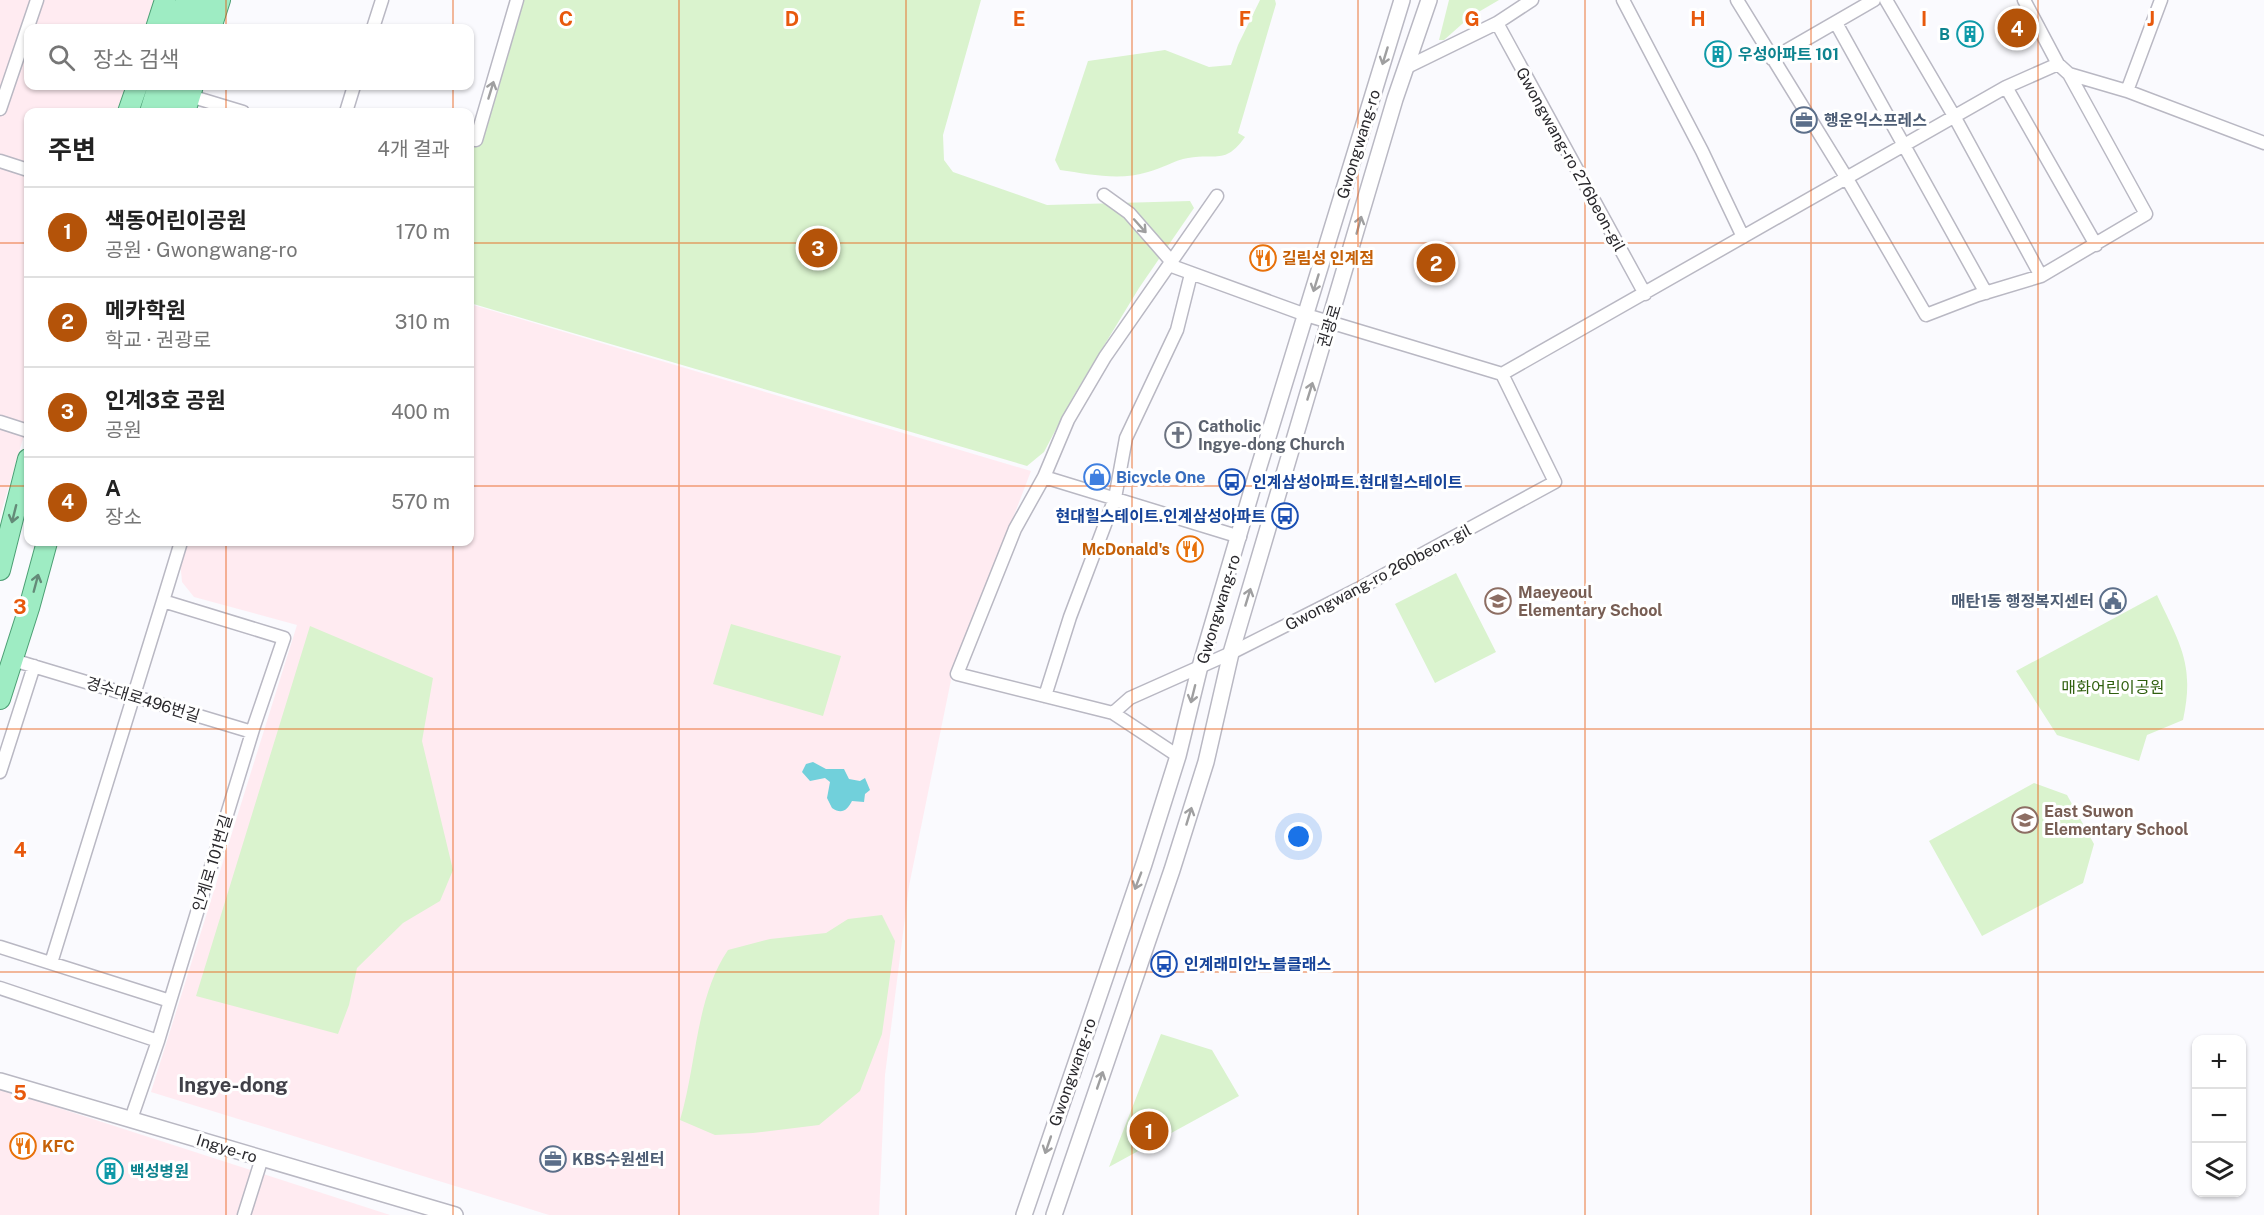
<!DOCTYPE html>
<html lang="ko">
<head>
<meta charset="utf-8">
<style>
  body { margin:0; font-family:"Public Sans","Noto Sans KR",sans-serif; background:#f2f2f2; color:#222 }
  .controls { position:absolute; right:18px; bottom:18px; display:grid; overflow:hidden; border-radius:12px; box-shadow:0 2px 4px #0004 }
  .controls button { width:54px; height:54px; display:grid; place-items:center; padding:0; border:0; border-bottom:2px solid #e0e0e0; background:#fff; color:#222; font:30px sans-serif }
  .you { position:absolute; left:1299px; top:837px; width:21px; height:21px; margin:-15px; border:4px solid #fff; border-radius:50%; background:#1a73e8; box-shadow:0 0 0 9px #1a73e833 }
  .badge { display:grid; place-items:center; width:39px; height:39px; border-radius:50%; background:#b45309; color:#fff; font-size:20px; font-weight:700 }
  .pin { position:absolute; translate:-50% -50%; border:3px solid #fff; box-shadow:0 2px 6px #0006 }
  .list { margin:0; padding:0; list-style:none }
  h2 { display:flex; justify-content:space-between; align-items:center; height:78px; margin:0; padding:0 24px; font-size:26px }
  h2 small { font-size:20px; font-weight:400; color:#767676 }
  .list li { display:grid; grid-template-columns:39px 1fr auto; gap:18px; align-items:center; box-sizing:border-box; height:90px; padding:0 24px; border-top:2px solid #e0e0e0 }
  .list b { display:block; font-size:22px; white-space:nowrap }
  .list p { margin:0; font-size:20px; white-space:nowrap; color:#767676 }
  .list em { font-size:20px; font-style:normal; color:#767676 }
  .icon { flex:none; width:33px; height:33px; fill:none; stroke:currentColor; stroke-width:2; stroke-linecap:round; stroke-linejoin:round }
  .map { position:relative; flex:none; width:2264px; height:1215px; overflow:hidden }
  .search { position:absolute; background:#fff; box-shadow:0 2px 4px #0004; left:24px; top:24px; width:450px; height:66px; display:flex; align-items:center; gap:15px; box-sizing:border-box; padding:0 21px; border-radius:12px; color:#767676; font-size:22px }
  .panel { position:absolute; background:#fff; box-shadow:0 2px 4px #0004; left:24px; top:108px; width:450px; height:438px; border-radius:12px }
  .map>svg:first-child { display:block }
  .commercial { fill:#ffebf1 }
  .green { fill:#daf3ce }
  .water { fill:#71d0db }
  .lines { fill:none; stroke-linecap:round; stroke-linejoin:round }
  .minor-casing { stroke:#b9b8c3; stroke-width:15 }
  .tertiary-casing { stroke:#b9b8c3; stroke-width:18 }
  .primary-casing { stroke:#4c9f74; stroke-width:22 }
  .minor { stroke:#fff; stroke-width:12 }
  .tertiary { stroke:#fff; stroke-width:15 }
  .primary { stroke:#9eecc3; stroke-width:20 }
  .oneway { stroke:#9f9fa0 }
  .oneway2 { stroke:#648a78 }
  .grid { fill:none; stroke:#e8590c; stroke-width:1.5; stroke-opacity:0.55 }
  .labels { text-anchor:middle; stroke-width:6; stroke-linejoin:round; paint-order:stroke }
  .culture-label { font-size:16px; font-weight:bold; fill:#0d838f; stroke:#fff; text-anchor:start }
  .service-label { font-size:16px; font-weight:bold; fill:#4e5e75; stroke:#fff; text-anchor:start }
  .street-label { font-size:16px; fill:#2a292d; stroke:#fff }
  .food-label { font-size:16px; font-weight:bold; fill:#c56008; stroke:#fff; text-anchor:start }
  .worship-label { font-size:16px; font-weight:bold; fill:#5b616d; stroke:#fff; text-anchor:start }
  .shop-label { font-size:16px; font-weight:bold; fill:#366cbe; stroke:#fff; text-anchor:start }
  .transit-label { font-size:16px; font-weight:bold; fill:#164399; stroke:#fff; text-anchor:start }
  .education-label { font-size:16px; font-weight:bold; fill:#785e54; stroke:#fff; text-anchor:start }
  .park-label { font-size:16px; fill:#2f5f0d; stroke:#fff }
  .quarter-label { font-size:20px; font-weight:bold; fill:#404048; stroke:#fff }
  .grid-label { font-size:20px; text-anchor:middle; font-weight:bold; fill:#e8590c; stroke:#fff; stroke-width:6; stroke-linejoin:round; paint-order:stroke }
</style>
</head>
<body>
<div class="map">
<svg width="2264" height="1215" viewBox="0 0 2264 1215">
  <rect width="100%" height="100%" fill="#fafafe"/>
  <path class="commercial" d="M0 0H157L149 28H28V86H131L123 112H28V422L0 516Z
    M470 304 1031 471 951 680 909 886 885 1075 879 1215H549L151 1092 297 625 194 597 182 582 180 560 186 542H470Z
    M0 1089 390 1215H0Z"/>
  <path class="green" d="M515 0H981L943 135 944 160 953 172 1047 205 1190 201 1194 208 1139 288 1074 395 1044 452 1027 466 470 303V129H479Z
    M1260 0H1275L1276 4 1238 133 1245 137C1225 165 1216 153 1188 158 1175 160 1161 169 1148 172 1119 181 1089 174 1060 170L1055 160 1088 61 1165 50 1209 67 1231 65 1238 45Z
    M1449 0H1499L1470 17 1444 40H1439Z
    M1456 573 1496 652 1435 683 1395 604Z
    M2157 595C2180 644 2195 665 2183 720L2147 735 2139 761 2057 735 2016 671Z
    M731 624 841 656 823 716 713 684Z
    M310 626 433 678 422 741 453 870 440 901 403 923 357 968 349 1005 338 1034 196 996Z
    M2034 783 2067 795 2094 844 2083 883 1982 936 1929 841Z
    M882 915 895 941 882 1034 860 1091 819 1125 753 1133 715 1135 680 1120C697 1064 695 999 728 950L770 939 826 933 848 919Z
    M1161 1034 1212 1050 1239 1096 1109 1167Z"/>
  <path class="water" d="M813 762 826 769H844L849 779 860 781 865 778 870 790 865 794 864 802 852 801C847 810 842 815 832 808L827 798 830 782 825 778 810 781 802 772 806 764Z"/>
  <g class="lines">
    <g class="minor-casing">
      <path id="minor" d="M1623 0 1702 151 1743 237
        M1737 0 1846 177 1926 315 1978 295 2041 276 2146 214 2069 74 2058 64 2024 0
        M1886 0 1954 116 2041 276
        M1497 23 1645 294
        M1836 23 1986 293
        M373 28 382 0
        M1772 59 1874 0
        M1407 67 1497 23 1532 0
        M2069 74 2127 91 2264 143
        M2006 87 2096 245
        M2127 91 2161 0
        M190 96 243 112
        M0 109 37 0
        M346 112 354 86
        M470 139 476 140 517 0
        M0 161 28 170
        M1104 195 1129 213 1171 261
        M1169 265 1306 315 1502 374 2006 87 2058 64
        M0 422 28 431
        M1044 477 1240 537
        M163 601 181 542
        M13 660 252 732
        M1045 696 1070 617 1115 498 1126 438 1177 330 1191 274
        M1113 713 1130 698 1231 653 1358 589 1555 482 1502 374
        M1178 756 1113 713 957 674 1015 529 1044 477 1068 420 1105 357 1217 196
        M0 772 34 666
        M0 947 170 1001 158 1041
        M51 963 163 601 284 638 254 726 170 1001
        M0 988 158 1041 131 1119
        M244 1215 262 1158"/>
    </g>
    <g class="tertiary-casing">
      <path id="tertiary" d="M0 1081 455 1215
        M1024 1215 1144 864 1178 756 1199 670 1257 473 1402 0
        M1054 1215 1172 870 1206 762 1231 653 1395 99 1429 0"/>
    </g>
    <g class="primary-casing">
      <path id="primary" d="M156 28 165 0
        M176 28 186 0
        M195 28 205 0
        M211 28 220 0
        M128 112 137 86
        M150 112 158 86
        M168 112 177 86
        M185 112 193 86
        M0 570 28 459
        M0 699 29 608 47 542"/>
    </g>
    <use href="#minor" class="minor"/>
    <use href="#tertiary" class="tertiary"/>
    <use href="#primary" class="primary"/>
  </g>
  <defs><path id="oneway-shaft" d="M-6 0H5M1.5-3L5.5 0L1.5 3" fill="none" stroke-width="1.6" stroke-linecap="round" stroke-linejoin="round" transform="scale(1.5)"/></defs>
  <g class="oneway">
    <use href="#oneway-shaft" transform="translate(1385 56) rotate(107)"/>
    <use href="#oneway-shaft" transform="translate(491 90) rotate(-73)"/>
    <use href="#oneway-shaft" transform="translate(1359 225) rotate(-74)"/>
    <use href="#oneway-shaft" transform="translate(1140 226) rotate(48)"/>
    <use href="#oneway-shaft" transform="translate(1316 283) rotate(107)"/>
    <use href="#oneway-shaft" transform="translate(1310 391) rotate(-73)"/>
    <use href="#oneway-shaft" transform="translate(1248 597) rotate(-73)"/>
    <use href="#oneway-shaft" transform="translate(1193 694) rotate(104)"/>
    <use href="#oneway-shaft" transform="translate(1189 816) rotate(-73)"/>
    <use href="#oneway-shaft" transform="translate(1138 881) rotate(111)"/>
    <use href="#oneway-shaft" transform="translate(1100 1080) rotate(-71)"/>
    <use href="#oneway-shaft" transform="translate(1048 1145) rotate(109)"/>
  </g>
  <g class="oneway2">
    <use href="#oneway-shaft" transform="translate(14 514) rotate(104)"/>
    <use href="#oneway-shaft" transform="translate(36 583) rotate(-75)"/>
  </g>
  <path class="grid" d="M226 0V28M453 0V28M679 0V1215M906 0V1215M1132 0V1215M1358 0V1215M1585 0V1215M1811 0V1215M2038 0V1215M226 86V112M453 86V112M0 243H28M470 243H2264M0 486H28M470 486H2264M226 542V1215M453 542V1215M0 729H2264M0 972H2264"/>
  <defs>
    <g id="building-ring" transform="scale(1.35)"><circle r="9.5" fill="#fff" stroke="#0f9aa8" stroke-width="1.5"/><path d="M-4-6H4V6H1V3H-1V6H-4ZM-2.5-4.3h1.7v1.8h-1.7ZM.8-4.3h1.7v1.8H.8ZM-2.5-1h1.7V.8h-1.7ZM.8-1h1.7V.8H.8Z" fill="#0f9aa8"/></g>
    <g id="office-ring" transform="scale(1.35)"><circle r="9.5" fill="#fff" stroke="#5c6f8a" stroke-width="1.5"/><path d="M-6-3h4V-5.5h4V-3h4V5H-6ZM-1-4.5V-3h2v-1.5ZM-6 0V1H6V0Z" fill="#5c6f8a"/></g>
    <g id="restaurant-ring" transform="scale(1.35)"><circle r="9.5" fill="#fff" stroke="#e8710a" stroke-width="1.5"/><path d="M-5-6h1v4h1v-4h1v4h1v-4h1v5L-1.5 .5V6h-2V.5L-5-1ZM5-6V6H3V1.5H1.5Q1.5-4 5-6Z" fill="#e8710a"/></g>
    <g id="church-ring" transform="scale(1.35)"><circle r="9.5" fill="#fff" stroke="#6b7280" stroke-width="1.5"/><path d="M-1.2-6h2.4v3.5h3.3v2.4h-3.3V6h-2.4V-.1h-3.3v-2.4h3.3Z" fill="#6b7280"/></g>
    <g id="shop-ring" transform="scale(1.35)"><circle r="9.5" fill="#fff" stroke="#3f7fe0" stroke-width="1.5"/><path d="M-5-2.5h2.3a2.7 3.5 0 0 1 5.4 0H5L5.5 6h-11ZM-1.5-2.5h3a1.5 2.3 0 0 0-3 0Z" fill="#3f7fe0"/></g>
    <g id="bus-ring" transform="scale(1.35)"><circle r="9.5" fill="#fff" stroke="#1a4fb4" stroke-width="1.5"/><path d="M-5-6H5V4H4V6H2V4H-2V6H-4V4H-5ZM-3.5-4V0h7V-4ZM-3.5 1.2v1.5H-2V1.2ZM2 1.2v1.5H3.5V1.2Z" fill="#1a4fb4"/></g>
    <g id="school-ring" transform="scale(1.35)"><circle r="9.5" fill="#fff" stroke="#8d6e63" stroke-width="1.5"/><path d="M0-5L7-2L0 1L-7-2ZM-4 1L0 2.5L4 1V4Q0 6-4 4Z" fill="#8d6e63"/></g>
    <g id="civic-ring" transform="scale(1.35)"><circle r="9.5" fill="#fff" stroke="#5c6f8a" stroke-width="1.5"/><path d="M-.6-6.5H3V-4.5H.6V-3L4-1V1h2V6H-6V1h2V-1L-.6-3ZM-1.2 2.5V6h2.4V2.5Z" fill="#5c6f8a"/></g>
  </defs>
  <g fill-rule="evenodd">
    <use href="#building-ring" x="1970" y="34"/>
    <use href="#building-ring" x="1718" y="54"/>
    <use href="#office-ring" x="1804" y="120"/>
    <use href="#restaurant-ring" x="1263" y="258"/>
    <use href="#church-ring" x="1178" y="435"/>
    <use href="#shop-ring" x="1097" y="477"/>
    <use href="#bus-ring" x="1232" y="482"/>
    <use href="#bus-ring" x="1285" y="516"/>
    <use href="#restaurant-ring" x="1190" y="549"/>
    <use href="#school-ring" x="1498" y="601"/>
    <use href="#civic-ring" x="2113" y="601"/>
    <use href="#school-ring" x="2025" y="820"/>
    <use href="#bus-ring" x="1164" y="964"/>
    <use href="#restaurant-ring" x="23" y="1146"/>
    <use href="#office-ring" x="553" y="1159"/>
    <use href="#building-ring" x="110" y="1171"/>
  </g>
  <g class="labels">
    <g class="culture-label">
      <text x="1950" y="40" text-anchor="end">B</text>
      <text x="1738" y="60">우성아파트 101</text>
      <text x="130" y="1177">백성병원</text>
    </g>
    <g class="service-label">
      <text x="1824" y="126">행운익스프레스</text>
      <text x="2094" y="607" text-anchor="end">매탄1동 행정복지센터</text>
      <text x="572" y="1165">KBS수원센터</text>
    </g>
    <g class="street-label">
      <text transform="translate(1358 144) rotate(-73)" y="6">Gwongwang-ro</text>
      <text transform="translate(1571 159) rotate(61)" y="6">Gwongwang-ro 276beon-gil</text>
      <text transform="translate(1329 326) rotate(-73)" y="6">권광로</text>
      <text transform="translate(1378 577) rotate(-28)" y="6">Gwongwang-ro 260beon-gil</text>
      <text transform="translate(1218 609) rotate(-73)" y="6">Gwongwang-ro</text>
      <text transform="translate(143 699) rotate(17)" y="6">경수대로496번길</text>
      <text transform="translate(212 863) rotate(-73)" y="6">인계로 101번길</text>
      <text transform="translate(1072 1072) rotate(-71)" y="6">Gwongwang-ro</text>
      <text transform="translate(227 1148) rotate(17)" y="6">Ingye-ro</text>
    </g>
    <g class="food-label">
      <text x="1282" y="264">길림성 인계점</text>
      <text x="1170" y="555" text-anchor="end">McDonald's</text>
      <text x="42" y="1152">KFC</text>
    </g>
    <g class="worship-label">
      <text x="1198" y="432">Catholic<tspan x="1198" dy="18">Ingye-dong Church</tspan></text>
    </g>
    <g class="shop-label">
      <text x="1116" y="483">Bicycle One</text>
    </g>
    <g class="transit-label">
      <text x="1252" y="488">인계삼성아파트.현대힐스테이트</text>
      <text x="1266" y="522" text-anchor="end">현대힐스테이트.인계삼성아파트</text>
      <text x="1184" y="970">인계래미안노블클래스</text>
    </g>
    <g class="education-label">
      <text x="1518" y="598">Maeyeoul<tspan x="1518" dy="18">Elementary School</tspan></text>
      <text x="2044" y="817">East Suwon<tspan x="2044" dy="18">Elementary School</tspan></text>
    </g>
    <g class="park-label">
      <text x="2113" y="693">매화어린이공원</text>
    </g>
    <g class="quarter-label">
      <text x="233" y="1092">Ingye-dong</text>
    </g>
  </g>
  <g class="grid-label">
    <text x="566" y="26">C</text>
    <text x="792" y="26">D</text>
    <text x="1019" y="26">E</text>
    <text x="1245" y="26">F</text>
    <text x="1472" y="26">G</text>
    <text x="1698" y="26">H</text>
    <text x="1924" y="26">I</text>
    <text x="2151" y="26">J</text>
    <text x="20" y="614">3</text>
    <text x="20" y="857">4</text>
    <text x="20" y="1100">5</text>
  </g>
</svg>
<div class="controls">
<button>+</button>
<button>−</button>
<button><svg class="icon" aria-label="layers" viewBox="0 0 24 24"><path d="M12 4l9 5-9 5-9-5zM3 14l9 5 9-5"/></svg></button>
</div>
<div class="you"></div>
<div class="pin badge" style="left:1149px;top:1131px">1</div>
<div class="pin badge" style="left:1436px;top:263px">2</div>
<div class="pin badge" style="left:818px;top:248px">3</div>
<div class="pin badge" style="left:2017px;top:28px">4</div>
<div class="search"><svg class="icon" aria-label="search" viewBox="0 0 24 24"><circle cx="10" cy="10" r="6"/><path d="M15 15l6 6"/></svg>장소 검색</div>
<section class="panel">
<h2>주변<small>4개 결과</small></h2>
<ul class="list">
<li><span class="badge">1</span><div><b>색동어린이공원</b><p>공원 · Gwongwang-ro</p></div><em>170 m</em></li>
<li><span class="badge">2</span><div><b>메카학원</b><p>학교 · 권광로</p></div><em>310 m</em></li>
<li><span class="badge">3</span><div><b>인계3호 공원</b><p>공원</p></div><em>400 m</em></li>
<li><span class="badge">4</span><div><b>A</b><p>장소</p></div><em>570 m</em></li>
</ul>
</section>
</div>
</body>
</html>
